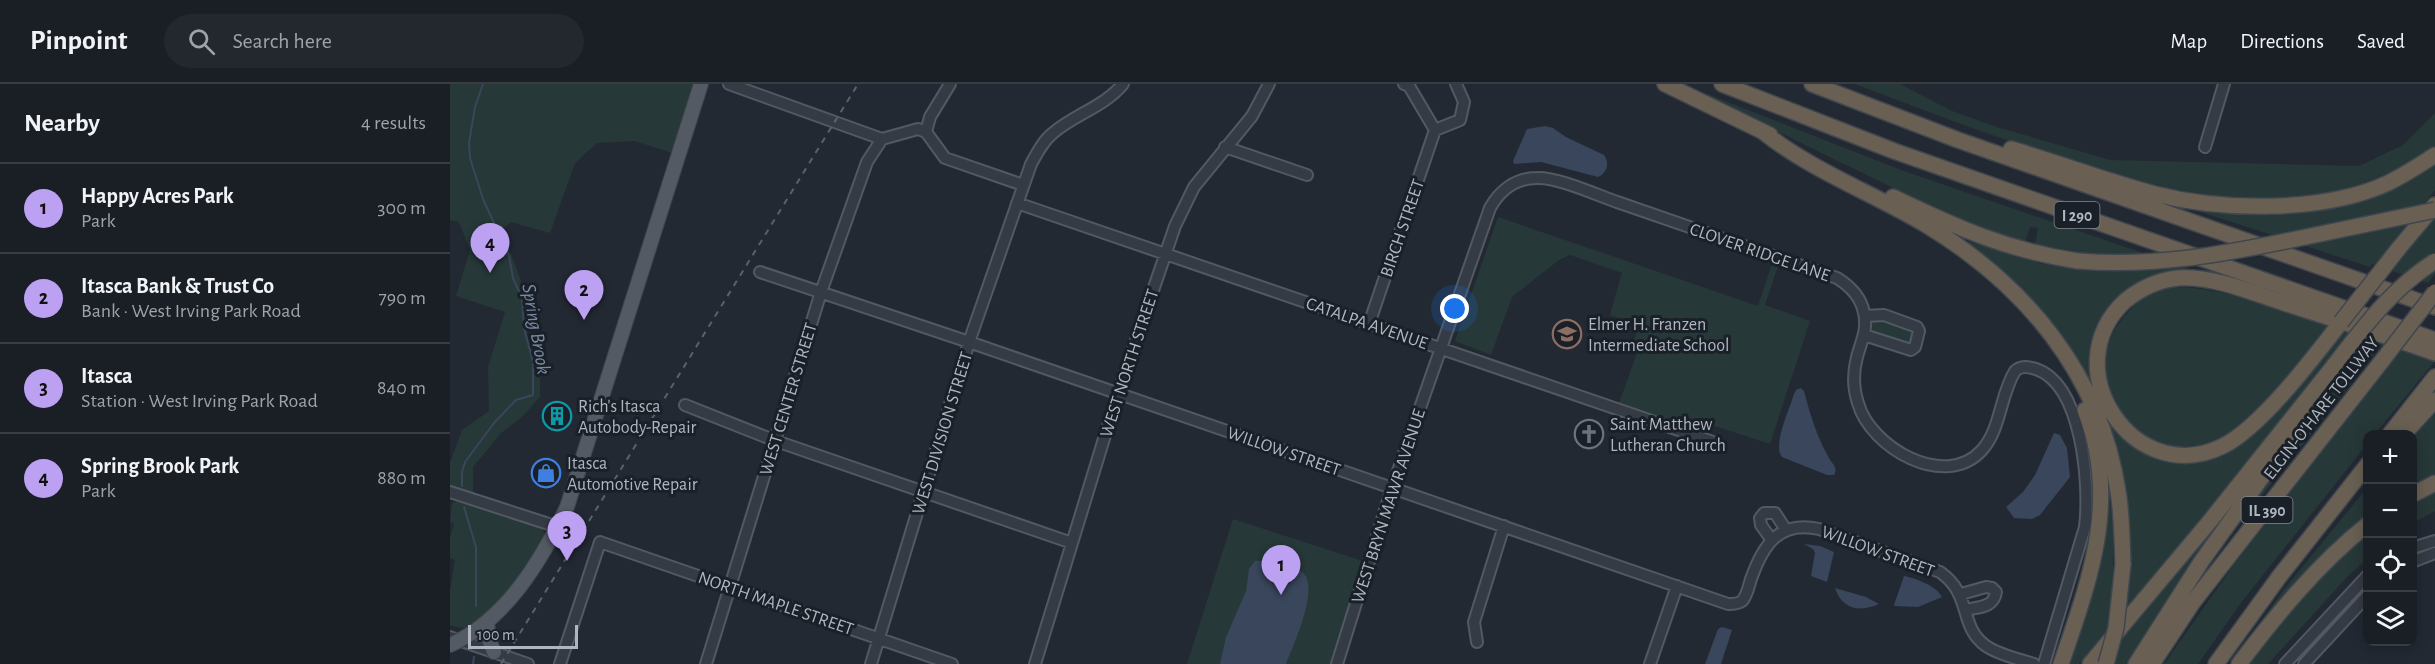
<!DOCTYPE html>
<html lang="en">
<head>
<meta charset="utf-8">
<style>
  body { margin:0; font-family:"Alegreya Sans",sans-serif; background:#23272e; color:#f1f3f6 }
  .controls { position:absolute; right:18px; bottom:18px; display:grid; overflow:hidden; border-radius:12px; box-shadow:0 3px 15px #0003 }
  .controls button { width:54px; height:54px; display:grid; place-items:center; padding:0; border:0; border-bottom:2px solid #383d43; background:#1a1f26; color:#f1f3f6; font:30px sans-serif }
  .scale { position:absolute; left:18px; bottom:15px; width:110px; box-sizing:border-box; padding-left:6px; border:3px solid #afb6c1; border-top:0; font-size:16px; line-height:21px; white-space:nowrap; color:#afb6c1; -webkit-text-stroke:4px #1a2028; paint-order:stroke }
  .you { position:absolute; left:1005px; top:225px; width:21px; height:21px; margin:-15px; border:4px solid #fff; border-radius:50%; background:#1a73e8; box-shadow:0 0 0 9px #1a73e833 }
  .badge { display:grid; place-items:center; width:39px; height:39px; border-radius:50%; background:#bca0f2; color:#111; font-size:20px; font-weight:700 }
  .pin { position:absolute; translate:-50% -50px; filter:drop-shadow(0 2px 3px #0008) }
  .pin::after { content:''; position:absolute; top:32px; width:21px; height:18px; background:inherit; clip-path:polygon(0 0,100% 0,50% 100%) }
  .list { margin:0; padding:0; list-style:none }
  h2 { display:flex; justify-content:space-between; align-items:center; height:78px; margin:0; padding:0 24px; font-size:26px }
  h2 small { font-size:20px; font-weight:400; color:#9fa2a7 }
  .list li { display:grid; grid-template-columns:39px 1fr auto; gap:18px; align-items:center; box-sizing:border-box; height:90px; padding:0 24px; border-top:2px solid #383d43 }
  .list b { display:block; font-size:22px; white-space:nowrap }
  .list p { margin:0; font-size:20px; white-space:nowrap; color:#9fa2a7 }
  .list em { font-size:20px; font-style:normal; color:#9fa2a7 }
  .icon { flex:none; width:33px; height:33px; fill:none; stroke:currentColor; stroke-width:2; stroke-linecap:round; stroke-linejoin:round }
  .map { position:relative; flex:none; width:1985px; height:580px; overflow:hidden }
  header { display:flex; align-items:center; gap:36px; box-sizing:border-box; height:84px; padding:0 30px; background:#1a1f26; border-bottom:2px solid #383d43 }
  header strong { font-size:28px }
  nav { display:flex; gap:33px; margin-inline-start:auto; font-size:21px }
  .search { width:420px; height:54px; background:#23272e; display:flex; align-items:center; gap:15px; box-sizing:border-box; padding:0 21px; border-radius:33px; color:#9fa2a7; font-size:22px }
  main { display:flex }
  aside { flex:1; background:#1a1f26 }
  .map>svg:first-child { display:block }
  .green { fill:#273838 }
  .water { fill:#39465b }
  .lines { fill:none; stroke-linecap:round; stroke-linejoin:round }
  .stream { stroke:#39465b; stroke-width:2 }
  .minor-casing { stroke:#525962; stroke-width:14 }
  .major-casing { stroke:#3e444e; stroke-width:16 }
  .highway-casing { stroke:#3f464f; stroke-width:18 }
  .minor { stroke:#353b44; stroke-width:10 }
  .major { stroke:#535a64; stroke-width:14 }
  .highway { stroke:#696053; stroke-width:15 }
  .rail { stroke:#59616d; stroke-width:2; stroke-dasharray:6 6; stroke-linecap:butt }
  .highway-bridge-casing { stroke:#3f464f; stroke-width:18; stroke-linecap:butt }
  .highway-bridge { stroke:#696053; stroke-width:15 }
  .labels { text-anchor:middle; stroke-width:6; stroke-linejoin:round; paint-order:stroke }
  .shield { fill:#1a2028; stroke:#828993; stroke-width:1.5 }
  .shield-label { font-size:16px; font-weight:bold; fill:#afb6c1 }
  .street-label { font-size:18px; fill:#afb6c1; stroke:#1a2028 }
  .poi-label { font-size:18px; fill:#afb6c1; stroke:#1a2028; text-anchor:start }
  .water-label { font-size:20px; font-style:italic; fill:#7b8da6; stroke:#1a2028 }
</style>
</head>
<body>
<header>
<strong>Pinpoint</strong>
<div class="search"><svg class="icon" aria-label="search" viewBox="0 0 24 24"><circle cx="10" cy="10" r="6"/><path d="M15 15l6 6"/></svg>Search here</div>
<nav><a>Map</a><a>Directions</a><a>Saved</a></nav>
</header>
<main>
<aside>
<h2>Nearby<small>4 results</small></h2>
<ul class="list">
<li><span class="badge">1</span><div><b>Happy Acres Park</b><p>Park</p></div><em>300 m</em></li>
<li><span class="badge">2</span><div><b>Itasca Bank &amp; Trust Co</b><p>Bank · West Irving Park Road</p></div><em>790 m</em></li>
<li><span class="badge">3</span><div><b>Itasca</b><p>Station · West Irving Park Road</p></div><em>840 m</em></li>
<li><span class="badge">4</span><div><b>Spring Brook Park</b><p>Park</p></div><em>880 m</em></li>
</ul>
</aside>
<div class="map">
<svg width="1985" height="580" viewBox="0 0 1985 580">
  <rect width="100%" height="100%" fill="#222933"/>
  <path class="green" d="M0 0H242L244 3 222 69 185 57 147 59 125 79 100 149 61 138 52 145 79 219 77 251 90 295V313L71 334 51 349 23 383V414L0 406V379L12 346 39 327 38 283 55 228 6 212 20 166 9 138 0 136Z
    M1405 0H1450L1502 27 1547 43 1660 76 1909 82 1953 61 1985 29V63C1970 75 1951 83 1933 91 1828 136 1714 107 1610 74 1541 52 1473 26 1405 0Z
    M1255 9 1451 86 1754 190C1739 190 1719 188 1704 192 1687 197 1670 209 1660 223 1602 299 1683 409 1772 370 1782 366 1790 357 1798 350 1835 320 1865 285 1894 247L1900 249 1754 432 1629 580H1617L1650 480 1655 451V390L1663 439V510L1678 445 1617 262 1575 208 1539 176 1511 155 1592 180 1628 185 1630 168 1585 160 1588 144 1580 143 1575 158 1529 144 1501 132 1281 25Z
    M1985 79V106L1944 156 1926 181 1922 180 1920 183 1723 119 1842 128Z
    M1048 133 1308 222 1323 177 1329 179 1315 221 1360 237 1320 360 1265 342 1254 345 1244 344 1169 319 1190 261 1183 258 1189 242 1160 231 1172 189 1120 171 1109 176 1062 213 1041 271 1005 257Z
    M1985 133V190L1978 199 1942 187Z
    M1726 203C1778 204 1829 226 1879 241 1853 276 1812 328 1776 351 1763 360 1748 362 1732 362 1684 360 1641 307 1659 258 1664 244 1677 228 1688 218 1699 209 1713 206 1726 203Z
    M1424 235 1434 236 1462 245 1465 251 1463 256 1457 259 1420 246V241Z
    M1922 255 1933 259 1761 476 1770 456 1821 393Z
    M1951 266 1985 277 1925 350H1918L1917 360 1790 520 1748 580H1714L1783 482Z
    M1985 325V391L1963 403V352Z
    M1917 404V433L1783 580H1780L1835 504Z
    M1985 407V427L1963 439 1962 421Z
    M1791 410 1740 479 1677 580H1663L1668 556Z
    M9 416 85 440 92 444 95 451 92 459C76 483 45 533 18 543 12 545 6 543 0 541V506L5 476 0 474V453L4 440 0 438 2 419Z
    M783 435 913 477 881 580H737Z
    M1917 449V475L1898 492 1818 580H1799L1872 491Z"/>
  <path class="water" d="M1095 42 1103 44 1116 53 1154 71C1160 79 1157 89 1148 93L1091 78 1064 80 1063 77 1077 45Z
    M1351 304 1354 307C1360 330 1367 353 1379 374 1383 381 1388 383 1384 391H1377L1332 373C1322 362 1340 324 1344 310L1346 306Z
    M1604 349 1610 351 1617 364 1620 393 1590 431 1582 435 1564 434 1556 423 1573 408 1585 391Z
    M1354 460 1370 462 1384 468 1377 498 1361 492 1365 469 1363 465Z
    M805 477C814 476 823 481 832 483 838 484 846 484 851 487 872 501 843 561 836 580H770L776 553 796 507 799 485Z
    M1454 492C1467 495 1485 501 1492 513L1468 523 1445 522 1444 521Z
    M1385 504 1416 513 1429 520C1409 529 1392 525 1385 504Z
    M1272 543 1282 546 1271 580H1255L1268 545Z"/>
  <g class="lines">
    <path class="stream" d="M12 402V388L15 378 44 339 66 316 83 311V278L74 244 72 214 63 194 59 172 33 115 20 74 19 59 25 23 33 0
      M14 423 26 463V522
      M23 580 24 573"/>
    <g class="minor-casing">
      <path id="minor" d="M279 0 432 55 468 45 476 48 495 74 573 101
        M985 46 1010 36 1014 18 1006 0
        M476 48 480 33 500 0
        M775 63 857 91
        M1755 63 1774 0
        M567 119 1266 359
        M310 188 519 258 1278 520C1283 520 1288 520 1292 517 1297 512 1299 501 1301 495 1313 461 1329 436 1369 445L1490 488C1523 511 1508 542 1536 562 1549 571 1569 575 1584 580
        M919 240 985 46 959 2 954 0
        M1414 251 1461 266 1465 263 1469 247 1467 243 1434 231 1415 232
        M235 321 326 357 622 459
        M0 408 108 443
        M1321 455 1311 441 1310 434 1314 429H1325L1336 446
        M1962 464 1985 457
        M1962 478 1985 469
        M1511 510 1536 503 1542 504 1546 508C1544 524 1528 523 1515 526
        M0 553 78 580
        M1027 558 1024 538 1054 442
        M110 580 150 458 502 580
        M256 580 371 208 417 78 432 55
        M421 580 519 258 581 80C587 69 593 57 603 49 625 30 654 23 673 0
        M585 580 668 309 725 142 744 103 802 32 819 0
        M887 580 942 404 1040 124C1050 106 1066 94 1087 94 1108 93 1149 112 1170 119 1242 144 1315 169 1387 194 1400 202 1411 213 1414 229 1418 245 1411 258 1407 273 1403 288 1403 304 1408 319 1420 363 1495 407 1532 366 1551 345 1550 311 1565 287 1572 281 1578 283 1586 285 1633 301 1640 402 1635 443L1594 580
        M1200 580 1227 502
        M1835 580 1918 491
        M1854 580 1918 511"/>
    </g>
    <g class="major-casing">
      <path id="major" d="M37 538 39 556 44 568
        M0 561C56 536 91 477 117 423L251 0"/>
    </g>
    <g class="highway-casing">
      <path id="highway" d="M1215 0 1320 51
        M1272 0 1444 67 1985 256
        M1362 0 1508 56 1985 223
        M1312 47C1362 87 1423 109 1478 142 1576 202 1650 290 1668 407 1672 431 1672 456 1673 480
        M1561 65C1609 79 1656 97 1705 110 1773 127 1873 129 1938 99 1954 91 1970 81 1985 71
        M1443 113C1508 144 1556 166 1628 177
        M1949 164 1985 121
        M1891 238C1864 273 1811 343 1773 362 1684 406 1603 284 1675 217 1691 204 1708 196 1728 194 1764 192 1800 208 1834 219 1884 235 1935 251 1985 269
        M1940 350 1985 293
        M1954 350 1985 316
        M1962 411 1985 399
        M1611 580C1640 495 1670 416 1635 326
        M1640 580 1760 437 1882 284
        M1686 580 1751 478 1855 333
        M1702 580 1743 518 1935 273
        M1766 580 1829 493 1918 380
        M1789 580C1827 530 1868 480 1918 440"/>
    </g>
    <use href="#minor" class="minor"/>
    <use href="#major" class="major"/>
    <use href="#highway" class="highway"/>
    <path class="rail" d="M51 580 408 0"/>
    <g class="highway-bridge-casing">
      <path id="highway-bridge" d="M1628 177C1703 183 1768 171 1841 156 1889 146 1937 136 1985 126
        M1891 238 1949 164
        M1935 273 1985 208
        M1882 284C1913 244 1942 204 1985 177
        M1656 580 1666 544 1673 480"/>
    </g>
    <use href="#highway-bridge" class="highway-bridge"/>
  </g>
  <defs>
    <g id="school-ring" transform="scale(1.5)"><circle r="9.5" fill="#1a2028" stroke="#8d6e63" stroke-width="1.5"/><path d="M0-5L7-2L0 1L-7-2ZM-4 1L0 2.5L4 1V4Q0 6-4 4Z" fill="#8d6e63"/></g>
    <g id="building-ring" transform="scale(1.5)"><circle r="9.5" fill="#1a2028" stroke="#0f9aa8" stroke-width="1.5"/><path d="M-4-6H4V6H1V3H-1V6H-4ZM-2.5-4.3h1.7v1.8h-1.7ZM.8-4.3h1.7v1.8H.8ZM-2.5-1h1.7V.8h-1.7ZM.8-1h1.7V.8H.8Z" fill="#0f9aa8"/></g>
    <g id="church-ring" transform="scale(1.5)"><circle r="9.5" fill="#1a2028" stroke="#6b7280" stroke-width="1.5"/><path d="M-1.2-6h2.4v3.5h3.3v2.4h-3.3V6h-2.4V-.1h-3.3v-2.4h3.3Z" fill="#6b7280"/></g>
    <g id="shop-ring" transform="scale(1.5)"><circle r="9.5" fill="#1a2028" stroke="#3f7fe0" stroke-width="1.5"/><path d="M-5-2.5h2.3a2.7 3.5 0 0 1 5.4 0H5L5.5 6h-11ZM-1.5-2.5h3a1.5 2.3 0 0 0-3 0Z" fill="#3f7fe0"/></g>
  </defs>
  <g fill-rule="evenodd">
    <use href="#school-ring" x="1117" y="250"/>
    <use href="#building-ring" x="107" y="332"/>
    <use href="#church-ring" x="1139" y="350"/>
    <use href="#shop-ring" x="96" y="389"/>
  </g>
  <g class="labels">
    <g class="shield">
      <rect x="1604.5" y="118" width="45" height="26" rx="4.5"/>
      <rect x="1791.5" y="413" width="51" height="26" rx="4.5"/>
    </g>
    <g class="shield-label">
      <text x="1627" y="137">I 290</text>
      <text x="1817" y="432">IL 390</text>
    </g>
    <g class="street-label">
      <text transform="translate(952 144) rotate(-71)" y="6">BIRCH STREET</text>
      <text transform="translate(1310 168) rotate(19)" y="6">CLOVER RIDGE LANE</text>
      <text transform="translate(917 239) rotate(19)" y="6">CATALPA AVENUE</text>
      <text transform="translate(679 279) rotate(-72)" y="6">WEST NORTH STREET</text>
      <text transform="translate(338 315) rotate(-73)" y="6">WEST CENTER STREET</text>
      <text transform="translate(1871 324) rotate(-52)" y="6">ELGIN-O'HARE TOLLWAY</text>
      <text transform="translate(492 349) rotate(-73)" y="6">WEST DIVISION STREET</text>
      <text transform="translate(834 367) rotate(19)" y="6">WILLOW STREET</text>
      <text transform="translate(938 422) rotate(-72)" y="6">WEST BRYN MAWR AVENUE</text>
      <text transform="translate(1428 467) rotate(20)" y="6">WILLOW STREET</text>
      <text transform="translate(326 519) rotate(19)" y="6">NORTH MAPLE STREET</text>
    </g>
    <g class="poi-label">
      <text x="1138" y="246">Elmer H. Franzen<tspan x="1138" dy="21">Intermediate School</tspan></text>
      <text x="128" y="328">Rich's Itasca<tspan x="128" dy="21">Autobody-Repair</tspan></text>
      <text x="1160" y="346">Saint Matthew<tspan x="1160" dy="21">Lutheran Church</tspan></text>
      <text x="117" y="385">Itasca<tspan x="117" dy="21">Automotive Repair</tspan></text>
    </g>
    <g class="water-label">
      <text transform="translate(87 245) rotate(80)" y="7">Spring Brook</text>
    </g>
  </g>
</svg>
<div class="controls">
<button>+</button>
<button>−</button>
<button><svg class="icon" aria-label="locate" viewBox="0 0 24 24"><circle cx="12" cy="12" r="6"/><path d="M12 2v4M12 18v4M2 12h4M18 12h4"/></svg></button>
<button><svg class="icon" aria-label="layers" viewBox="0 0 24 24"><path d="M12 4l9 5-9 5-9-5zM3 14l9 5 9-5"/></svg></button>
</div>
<div class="scale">100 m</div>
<div class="you"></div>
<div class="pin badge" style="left:831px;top:511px">1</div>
<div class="pin badge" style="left:134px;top:236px">2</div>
<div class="pin badge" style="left:117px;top:477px">3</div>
<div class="pin badge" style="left:40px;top:189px">4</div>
</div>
</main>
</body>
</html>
